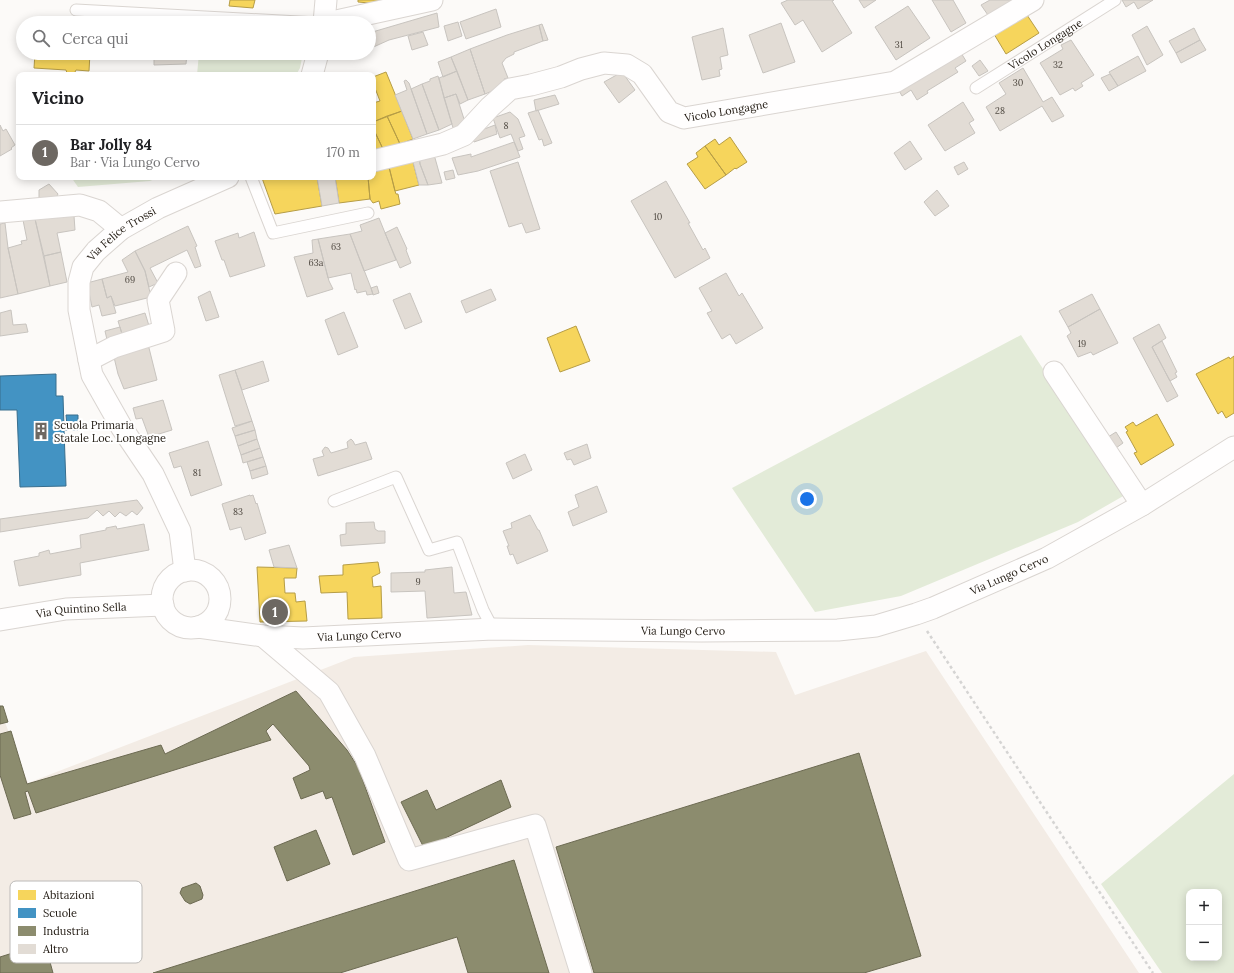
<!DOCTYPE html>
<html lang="it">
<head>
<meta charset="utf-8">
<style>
  body { margin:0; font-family:Lora,serif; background:#f2f2f2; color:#202124 }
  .controls { position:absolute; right:12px; bottom:12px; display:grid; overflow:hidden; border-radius:8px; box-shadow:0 2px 10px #0003 }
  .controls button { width:36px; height:36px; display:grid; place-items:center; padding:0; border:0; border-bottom:1px solid #e0e0e0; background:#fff; color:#202124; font:20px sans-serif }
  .you { position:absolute; left:807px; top:499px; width:14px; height:14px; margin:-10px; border:3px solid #fff; border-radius:50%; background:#1a73e8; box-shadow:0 0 0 6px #1a73e833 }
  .badge { display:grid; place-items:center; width:26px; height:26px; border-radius:50%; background:#6d6862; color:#fff; font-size:13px; font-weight:700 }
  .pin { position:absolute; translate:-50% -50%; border:2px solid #fff; box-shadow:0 1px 4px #0006 }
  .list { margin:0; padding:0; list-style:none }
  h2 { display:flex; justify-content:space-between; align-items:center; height:52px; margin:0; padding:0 16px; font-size:17px }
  h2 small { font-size:13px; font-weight:400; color:#757577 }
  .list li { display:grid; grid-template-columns:26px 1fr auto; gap:12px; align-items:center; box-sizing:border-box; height:56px; padding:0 16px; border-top:1px solid #e0e0e0 }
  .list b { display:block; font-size:15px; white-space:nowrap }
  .list p { margin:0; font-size:13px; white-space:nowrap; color:#757577 }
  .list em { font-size:13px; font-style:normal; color:#757577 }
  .icon { flex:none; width:22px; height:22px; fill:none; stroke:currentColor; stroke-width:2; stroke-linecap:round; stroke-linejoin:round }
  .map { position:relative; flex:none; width:1234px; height:973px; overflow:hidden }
  .search { position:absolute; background:#fff; box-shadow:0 2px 10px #0003; left:16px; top:16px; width:360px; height:44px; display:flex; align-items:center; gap:10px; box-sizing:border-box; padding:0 14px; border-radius:22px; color:#757577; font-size:15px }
  .panel { position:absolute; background:#fff; box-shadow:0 2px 10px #0003; left:16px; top:72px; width:360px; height:108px; border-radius:8px }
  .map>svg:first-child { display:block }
  .built { fill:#f3ece5 }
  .green { fill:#e3ebd8; fill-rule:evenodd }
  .homes { fill:#f6d55c; stroke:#b69d46 }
  .schools { fill:#4393c3; stroke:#386e8e }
  .industry { fill:#8c8c6e; stroke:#6c6a52 }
  .building { fill:#e2dcd5; stroke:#c8c4bf }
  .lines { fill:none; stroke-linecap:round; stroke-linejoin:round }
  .lane-casing { stroke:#dad5d1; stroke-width:13 }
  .street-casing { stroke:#dad5d1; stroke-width:23 }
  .path { stroke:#d5d4d3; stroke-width:2.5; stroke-dasharray:3 3; stroke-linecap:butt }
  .lane { stroke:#fffefe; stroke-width:11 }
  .street { stroke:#fffefe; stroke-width:21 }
  .labels { text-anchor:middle; stroke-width:4; stroke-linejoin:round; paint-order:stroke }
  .number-label { font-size:9px; fill:#504a42 }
  .street-label { font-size:11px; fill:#201911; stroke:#fff }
  .poi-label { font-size:11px; fill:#201911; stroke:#fff; text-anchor:start }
  .key { fill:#fff; stroke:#bcbab8; stroke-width:1 }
  .key-label { font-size:11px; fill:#201911 }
</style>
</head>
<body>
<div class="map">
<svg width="1234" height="973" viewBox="0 0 1234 973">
  <rect width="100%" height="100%" fill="#fcfaf8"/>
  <path class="built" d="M528 645 776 652 795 695 926 651 1139 973H0V709L28 783 354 657Z"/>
  <path class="green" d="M199 53H303L300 68 296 75H197Z
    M71 177H159L150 181 78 187Z
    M1021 335 1125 495 1078 522 901 596 815 612 732 488Z
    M1234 774V973H1162L1101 884ZM1189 892H1219V958H1189Z"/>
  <path class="homes" d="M230 0H255L253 8 229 6Z
    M358 0H393L392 5 358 2Z
    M1027 15 1039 33 1006 54 991 29Z
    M35 53H90L89 71 76 70 74 74 70 75 67 73 66 70 34 68Z
    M386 72 402 111 373 122V103L380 101 373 83V77Z
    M402 111 413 139 400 144 387 116Z
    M387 116 400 144 383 149 373 128V122Z
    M373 128 383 149 373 152Z
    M730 137 747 162 736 169 735 168 726 175 705 146 715 139 719 145Z
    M705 146 726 175 705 189 687 164 698 157 696 153Z
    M412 158 419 185 395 191 388 163Z
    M388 163 395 191 396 194H398L400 204 381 209 379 201 373 203 370 199 368 177H373V166Z
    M266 177H317L322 206 275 214 262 178Z
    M335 177H368L370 199 339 203Z
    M576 326 590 361 560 372 547 338Z
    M1234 356V413L1226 418 1222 411 1218 414 1196 374 1229 357 1230 359Z
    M1157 414 1174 445 1141 465 1134 453 1137 452 1126 432 1128 431 1125 427 1133 422 1136 426Z
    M378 562 380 573 372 577 373 587 381 586 382 618 348 619 347 592 321 593 319 576 343 575V565Z
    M257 567 297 568 296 578H284L285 593H295L296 602 305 601 307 621 260 622Z"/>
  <path class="schools" d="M56 374V396H63L64 427 67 426 66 415H78V430H64L66 486 20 487 17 410H0V376Z"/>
  <path class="industry" d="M296 691 347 750 358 767 385 842 353 855 332 797 326 799 323 791 301 799 293 778 310 770 309 766 273 724 266 731 271 740 36 813 28 791 25 792 31 814 14 819 0 775V734L11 731 27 784 161 745 165 754Z
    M0 706H3L8 722 0 724Z
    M859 753 921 956 864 973H594L556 847Z
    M501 780 511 807 424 848 401 802 427 790 436 810Z
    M316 830 330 864 287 881 274 847Z
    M514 860 549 973H468L457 937 340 973H153Z
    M196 883 200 886 203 895 202 899 190 904 185 901 180 893 182 888Z
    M41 944 43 952 47 951 53 973H0V957Z"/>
  <path class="building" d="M788 0H834L832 1 852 33 822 52 803 20 795 25 781 3Z
    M859 0H876L864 8Z
    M932 0H953L966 23 951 32Z
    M990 0H1014L990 18 981 5Z
    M1122 0H1153L1138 9 1134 2 1126 7Z
    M908 6 930 38 896 60 875 27Z
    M496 9 501 27 466 39 460 22Z
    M437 13 439 27 389 40 369 49V33Z
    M458 22 462 36 448 41 444 26Z
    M781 23 795 62 763 73 749 35Z
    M542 24 548 40 543 41 539 25Z
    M539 25 543 41 514 52V54L506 58 502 63 508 78 504 79 507 85 485 94 470 49 507 35Z
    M1147 26 1163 55 1147 65 1132 35Z
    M723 28 728 55 720 57 722 69 719 70 720 76 702 80 692 37Z
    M1194 28 1200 40 1176 53 1169 41Z
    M423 32 428 45 412 50 408 36Z
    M1071 40 1094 75 1081 83 1083 86 1075 91 1073 88 1060 95 1040 63 1063 49 1061 45Z
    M1200 40 1206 50 1181 63 1176 53Z
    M958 48 966 61 955 68 958 72 927 91 928 93 917 100 911 90 902 96 896 85Z
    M470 49 485 94 468 100 451 57Z
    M154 53H187L186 64 154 65Z
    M1138 56 1146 71 1118 86 1109 72Z
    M451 57 457 71 443 77 438 62Z
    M980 60 988 71 979 76 972 66Z
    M1023 68 1043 102 1052 97 1064 116 1052 122 1042 106 1000 131 986 107 1006 94 999 83Z
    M457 71 468 100 460 104 456 94 444 98 439 78Z
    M622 72 635 90 619 103 604 82Z
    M1110 74 1118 86 1109 91 1101 78Z
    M438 76 452 124 439 130 422 84 430 81V79Z
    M406 80 409 83 427 134 413 139 395 95 407 90 404 81Z
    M422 84 439 130 427 134 411 89Z
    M456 94 464 119H466L454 131 444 98Z
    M555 95 559 104 536 111 534 100Z
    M963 102 974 120 969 123 975 133 945 151 928 125Z
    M538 110 552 143 544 146 542 139 539 140 528 113Z
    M510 112 518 119 525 136 519 138 523 149 518 151 511 134 500 138 493 118Z
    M0 125 3 131 6 129 15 145 11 148 12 149 0 156Z
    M495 125 497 134 474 142 471 134Z
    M910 141 922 159 905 170 894 153Z
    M514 142 520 157 478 171 458 175 452 158 471 154V157Z
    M430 153 435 158 442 183 428 185 420 164 419 155Z
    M419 155 420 164 428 185H419L412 158Z
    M518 162 540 229 526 233 522 223 509 227 490 171Z
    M964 162 968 169 958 175 954 167Z
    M453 170 455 178 446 180 444 172Z
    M317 177H335L339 203 322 206Z
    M666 181 690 223H688L703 250 705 248 710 258 675 278 631 201Z
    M49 184 58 194 56 198 39 201V190Z
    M937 190 949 206 935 216 924 202Z
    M70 213 74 216 75 230 57 233 61 252 44 256 35 219Z
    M379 218 396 260 364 271 350 234 362 231 360 225Z
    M35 219 50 286 18 294 8 248 22 244 21 241 27 240 23 220Z
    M5 223 8 248 18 294 0 298V224Z
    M188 226 197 246 195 247 201 266 195 268 187 250 150 268 158 283 149 287 145 271 135 251Z
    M397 227 407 249 406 250 411 263 400 268 385 233Z
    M254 232 265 266 230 277 224 260H222L215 241 238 233 239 238Z
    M350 234 371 288 373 294 367 295 366 291 357 293 356 289 355 290 351 273 328 278 318 239Z
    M318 239 329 281 333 289 307 297 294 257 313 253 312 240Z
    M135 251 145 271 151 297 115 306 111 296 107 298 102 279 128 272 122 260Z
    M61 252 67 282 50 286 44 256Z
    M726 273 739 296 742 293 763 328 736 344 730 334 722 339 707 313 712 311 699 288Z
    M102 279 107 298 111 296 116 313 102 316 99 305 92 307 87 283Z
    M377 286 379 293 373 295 371 288Z
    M491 289 496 300 466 313 461 301Z
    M210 291 219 317 206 321 198 297Z
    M410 293 422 322 405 329 393 300Z
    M1092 294 1100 309 1068 327 1059 311Z
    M1100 309 1118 343 1093 355 1091 352 1078 357 1067 336 1071 333 1068 327Z
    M11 310 13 325 26 324 28 332 0 336V313Z
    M344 312 358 347 338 355 325 320Z
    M145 313 150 329 123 337 118 321Z
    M1159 324 1166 338 1152 347 1178 396 1167 402 1133 338Z
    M120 327 124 341 108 344 105 331Z
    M1162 341 1177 372 1175 373 1177 377 1170 381 1152 347Z
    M148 344 157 380 124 389 118 374 113 353Z
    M263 361 269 381 242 390 235 370Z
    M235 370 252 421 235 426 219 375Z
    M163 400 172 430 149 437 142 418 136 419 133 408Z
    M252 421 255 430 235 436 232 428Z
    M255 430 257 439 238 446 235 436Z
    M1116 432 1123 443 1116 448 1108 437Z
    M257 439 260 448 241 455 238 446Z
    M351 439 353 441 355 445 366 442 372 459 318 476 313 459 324 456 322 451 325 447 328 448 331 453 348 448 347 442Z
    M208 441 222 485 191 496 181 466 174 468 169 453Z
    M587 444 591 458 574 465 571 459 567 460 564 453Z
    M260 448 263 457 243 463 241 455Z
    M525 454 532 470 513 479 506 463Z
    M263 457 266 466 250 471 247 462Z
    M266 466 268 474 252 479 250 471Z
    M597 486 607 512 573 526 568 512 579 507 575 495Z
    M250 495V496L253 495 256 504 257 503 266 533 245 540 241 527 230 530 222 504Z
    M137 500 143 508 137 515 132 511 126 516 120 512 115 517 109 511 103 516 97 510 88 518 0 532V519Z
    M530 515 538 530H539L548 551 517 564 513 554 510 555 507 546H509L503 531 512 528 511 523Z
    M374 522 375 529 378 531H385V543L341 546 340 535 346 534V523Z
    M144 524 149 550 80 563 81 575 19 586 14 561 39 556V553L49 550 50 554 81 548 80 535 106 530V528L116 526 117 529Z
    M289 545 297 568 274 567 269 550Z
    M452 567 454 593 466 592 472 615 427 618 425 591 391 592V573L425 572V570Z"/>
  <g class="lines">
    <g class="lane-casing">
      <g id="lane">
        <path d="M76 10 317 23"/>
        <path id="s1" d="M976 88 1115 0"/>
        <path d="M251 177 273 233 368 213"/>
        <path d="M334 501 396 477 429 550 457 542 483 610 493 629"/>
      </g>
    </g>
    <g class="street-casing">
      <g id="street">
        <path d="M324 23 326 0"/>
        <path d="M327 23 432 0"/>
        <path d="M312 75 318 53"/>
        <path id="s2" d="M373 161 443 144 464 135 490 107 510 89 531 85 561 77 581 69 604 63 627 65 642 74 669 112 684 118 895 82 1033 0"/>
        <path d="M0 212 80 205 99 211 121 229"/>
        <path d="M89 360 114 347 164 331 158 300 176 273"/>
        <path d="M1054 372 1142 505"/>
        <circle cx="191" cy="599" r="29"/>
        <path id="s3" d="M185 571 180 531 153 474 122 428 92 375 79 310V282L83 267 96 251 121 229 158 208 228 177"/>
        <path id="s4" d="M0 620 66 609 163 605"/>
        <path id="s5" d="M198 627 263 636 303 638 493 629 701 631 838 630 876 626 916 614 933 608 1047 558 1142 505 1234 447"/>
        <path d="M263 636 329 692 365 756 409 860 535 825 581 973"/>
      </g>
    </g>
    <path class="path" d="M927 631 1153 973"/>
    <use href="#lane" class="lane"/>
    <use href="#street" class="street"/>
  </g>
  <defs>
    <g id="building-bare" transform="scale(1.38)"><path d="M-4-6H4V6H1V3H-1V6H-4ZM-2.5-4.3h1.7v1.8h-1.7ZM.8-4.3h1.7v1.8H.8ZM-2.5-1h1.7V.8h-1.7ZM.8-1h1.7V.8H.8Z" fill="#6d6862" stroke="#fff" stroke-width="2.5" paint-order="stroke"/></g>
  </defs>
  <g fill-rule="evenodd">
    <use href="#building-bare" x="41" y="431"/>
  </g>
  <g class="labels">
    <g class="number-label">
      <text x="899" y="48">31</text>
      <text x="1058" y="68">32</text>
      <text x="1018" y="86">30</text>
      <text x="1000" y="114">28</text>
      <text x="506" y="129">8</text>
      <text x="658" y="220">10</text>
      <text x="336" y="250">63</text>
      <text x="316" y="266">63a</text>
      <text x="130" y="283">69</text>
      <text x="1082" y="347">19</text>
      <text x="197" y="476">81</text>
      <text x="238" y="515">83</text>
      <text x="418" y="585">9</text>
    </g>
    <g class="street-label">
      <text dy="4" stroke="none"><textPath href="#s1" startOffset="82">Vicolo Longagne</textPath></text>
      <text dy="4" stroke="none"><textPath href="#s2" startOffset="404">Vicolo Longagne</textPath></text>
      <text dy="4" stroke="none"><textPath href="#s3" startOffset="381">Via Felice Trossi</textPath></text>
      <text dy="4" stroke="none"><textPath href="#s5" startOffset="822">Via Lungo Cervo</textPath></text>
      <text dy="4" stroke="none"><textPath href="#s4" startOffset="82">Via Quintino Sella</textPath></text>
      <text dy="4" stroke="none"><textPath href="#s5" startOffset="486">Via Lungo Cervo</textPath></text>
      <text dy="4" stroke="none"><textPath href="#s5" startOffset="162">Via Lungo Cervo</textPath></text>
    </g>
    <g class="poi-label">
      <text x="54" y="429">Scuola Primaria<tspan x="54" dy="13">Statale Loc. Longagne</tspan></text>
    </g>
  </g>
  <rect x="10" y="881" width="132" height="82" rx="6" class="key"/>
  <rect x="18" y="890" width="18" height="10" fill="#f6d55c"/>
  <rect x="18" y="908" width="18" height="10" fill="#4393c3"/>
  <rect x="18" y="926" width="18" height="10" fill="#8c8c6e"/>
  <rect x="18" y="944" width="18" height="10" fill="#e2dcd5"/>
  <g class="key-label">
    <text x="43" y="899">Abitazioni</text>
    <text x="43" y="917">Scuole</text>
    <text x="43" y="935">Industria</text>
    <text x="43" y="953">Altro</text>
  </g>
</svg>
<div class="controls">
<button>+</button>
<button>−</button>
</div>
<div class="you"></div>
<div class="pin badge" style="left:275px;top:612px">1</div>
<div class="search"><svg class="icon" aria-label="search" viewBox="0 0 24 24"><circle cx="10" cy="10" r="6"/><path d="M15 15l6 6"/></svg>Cerca qui</div>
<section class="panel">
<h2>Vicino<small></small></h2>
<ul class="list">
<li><span class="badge">1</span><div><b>Bar Jolly 84</b><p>Bar · Via Lungo Cervo</p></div><em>170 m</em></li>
</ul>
</section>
</div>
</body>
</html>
